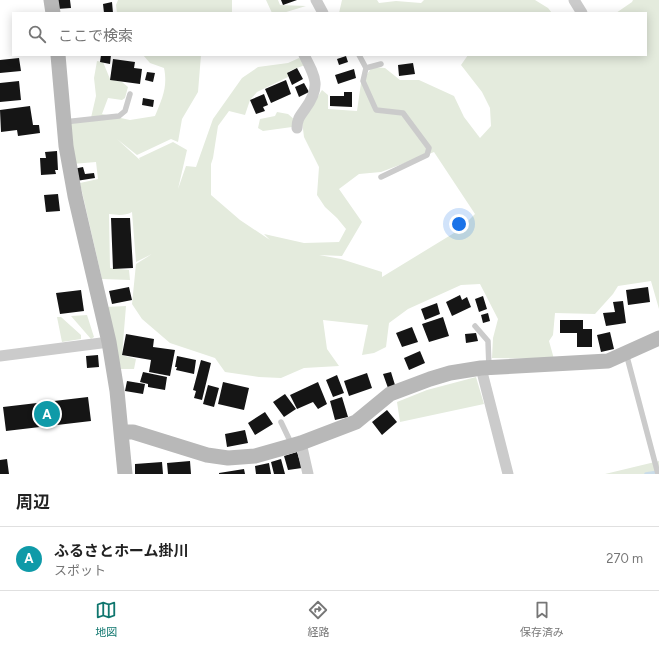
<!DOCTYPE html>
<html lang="ja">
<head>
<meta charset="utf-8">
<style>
  body { margin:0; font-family:Figtree,"Noto Sans JP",sans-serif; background:#f6f6f6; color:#222 }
  .you { position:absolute; left:459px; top:224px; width:14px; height:14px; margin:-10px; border:3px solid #fff; border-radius:50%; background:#1a73e8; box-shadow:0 0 0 6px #1a73e833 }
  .badge { display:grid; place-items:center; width:26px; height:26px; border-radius:50%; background:#0f766e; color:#fff; font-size:13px; font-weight:700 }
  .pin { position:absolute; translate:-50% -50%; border:2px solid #fff; box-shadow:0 1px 4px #0006 }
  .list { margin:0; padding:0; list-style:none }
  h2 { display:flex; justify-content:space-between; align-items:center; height:52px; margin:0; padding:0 16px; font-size:17px }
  h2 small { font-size:13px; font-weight:400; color:#767676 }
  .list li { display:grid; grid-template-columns:26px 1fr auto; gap:12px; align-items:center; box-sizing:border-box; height:64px; padding:0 16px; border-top:1px solid #e0e0e0 }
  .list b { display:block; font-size:15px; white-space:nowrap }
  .list p { margin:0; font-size:13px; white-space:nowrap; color:#767676 }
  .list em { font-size:13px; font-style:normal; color:#767676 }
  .icon { flex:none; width:22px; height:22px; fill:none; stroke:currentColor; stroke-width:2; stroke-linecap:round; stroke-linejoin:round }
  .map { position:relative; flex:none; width:659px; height:474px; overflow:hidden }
  .search { position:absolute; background:#fff; box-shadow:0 2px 10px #0003; left:12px; right:12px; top:12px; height:44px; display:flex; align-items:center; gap:10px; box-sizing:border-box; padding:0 14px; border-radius:0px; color:#767676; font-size:15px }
  .sheet { height:116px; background:#fff }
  nav { display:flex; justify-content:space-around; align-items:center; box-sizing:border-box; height:56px; border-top:1px solid #e0e0e0; background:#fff; font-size:11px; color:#767676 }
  nav a { display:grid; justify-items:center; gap:2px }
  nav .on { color:#0f766e }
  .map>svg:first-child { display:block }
  .green { fill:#e4ebdd; fill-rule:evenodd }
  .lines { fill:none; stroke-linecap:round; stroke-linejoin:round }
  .stream { stroke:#cadce9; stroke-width:3.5 }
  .building { fill:#151515 }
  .lane { stroke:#cbcbcb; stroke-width:5.5 }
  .street { stroke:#cbcbcb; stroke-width:11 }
  .secondary { stroke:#b8b8b8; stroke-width:15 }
</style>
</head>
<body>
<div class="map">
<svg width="659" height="474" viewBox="0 0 659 474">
  <rect width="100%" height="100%" fill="#fff"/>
  <path class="green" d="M118 0H232V13H117L116 5Z
    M266 0H278L280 5 306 6 283 13H272Z
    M342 0H377L379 3 396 1 421 3 424 0H535L548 8 552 13H339Z
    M633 0H659V309L651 281 618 286 613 294 595 314 555 313 553 335 549 341 554 359 492 358 493 338 498 319 480 284 461 285 408 309 389 323 386 347 374 353 362 355 368 325 323 320 327 349 339 366 304 368 281 378 259 377 225 372 215 358 170 343 142 319 132 304 136 264 152 254 136 262 132 212C125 216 117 215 109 214L110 268 129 270 130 280 102 279 80 183 98 179 96 162 72 164 67 121 90 122 96 96 94 78 97 61 103 62 110 79 122 82 128 87 125 98 122 100 108 98 102 114 130 120 155 116C162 99 168 87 164 68L150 63 143 55H201L198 92 182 119 178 142 171 139 137 155 117 139 140 160 139 158 173 142 187 150 178 189 186 166 196 167 213 119 242 78 258 67 288 63 299 58 305 65 289 71 288 77 257 92 250 100 245 115 229 111 218 126 213 158 211 164V195L240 220 270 240 264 234 304 243 339 242 346 229 337 218 325 207 317 195 319 167 304 137 302 121 322 90 328 95V109L357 111 361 83 372 67 385 68 400 80H419L454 96 464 117 480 138 491 126 490 108 482 92 461 65 468 55H646V13H616L632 2ZM434 152 475 214 459 230 382 277V272L341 259 319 255 342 256 362 222 339 189 359 174 381 172Z
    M277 112 288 114 295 120 292 127 263 131 258 128 260 119 275 116Z
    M126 306 122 355 136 359 134 369H121L105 307Z
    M87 315 94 337 91 339 71 316Z
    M57 317H61L81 335V339L62 342Z
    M476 377 484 404 400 422 397 402 427 390Z
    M659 461V474H605Z"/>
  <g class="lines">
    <path class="stream" d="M646 474 658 472"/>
  </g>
  <path class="building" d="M57 0H70L71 8 57 9Z
    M281 0H297L283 5Z
    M112 2 113 13H104L103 4Z
    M101 55H111L110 64 100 62Z
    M346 56 348 62 339 65 337 59Z
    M19 58 21 71 0 73V60Z
    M113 59 135 62 134 68 142 69 140 84 110 80Z
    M413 63 415 74 399 76 398 65Z
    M297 68 303 79 292 85 287 73Z
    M354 69 356 78 338 84 335 75Z
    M147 72 155 73 153 82 145 80Z
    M286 80 291 94 271 103 265 89Z
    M19 81 21 100 0 102V83Z
    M304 83 309 92 299 97 295 87Z
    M344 92H352V107L330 106V96H344Z
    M264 94 268 105 263 107 265 111 256 114 250 100Z
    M143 98 154 100 153 107 142 105Z
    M30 106 33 125H39L40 133 18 136 17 130 1 132 0 110Z
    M57 151 58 170H55L56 174 41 175 40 158H46L45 152Z
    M83 167 85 174 94 173 95 178 76 181 73 169Z
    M58 194 60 211 46 212 44 195Z
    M111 218H130L133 268 113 269Z
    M129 287 132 300 112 304 109 291Z
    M648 287 650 302 628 305 626 290Z
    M81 290 84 311 60 314 56 293Z
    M460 295 462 300 467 297 471 307 452 316 446 302Z
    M483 296 487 309 479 312 475 299Z
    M623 301 626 323 606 326 603 313 615 312 613 302Z
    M437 303 440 314 425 320 421 309Z
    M488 313 490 321 483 323 481 315Z
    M443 317 449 336 429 342 422 324Z
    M560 320H583V329H592V347H577V333H560Z
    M412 327 418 342 402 347 396 333Z
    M610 332 614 349 601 352 597 335Z
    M476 333 478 341 466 343 465 334Z
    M126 334 154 339 153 347 175 350 170 376 149 372 151 360 122 355Z
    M420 351 425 363 409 370 404 358Z
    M98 355 99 367 87 368 86 356Z
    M177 356 196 360 194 374 176 370 177 367H175Z
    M201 360 211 363 202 400 194 398 196 391 193 390Z
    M143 372 167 377 165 390 148 387V384L140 382Z
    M391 372 395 385 388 388 383 374Z
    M367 373 372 388 349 396 344 381Z
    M337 375 344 393 333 397 326 380Z
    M127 381 145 384 143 394 125 391Z
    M223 382 249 388 244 410 218 404Z
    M318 382 327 404 318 409 313 402 297 409 290 395Z
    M208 385 219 388 214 407 203 404Z
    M285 394 296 409 284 417 273 402Z
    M88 397 91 421 6 431 3 407Z
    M342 397 348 417 335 420 330 401Z
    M387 410 397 422 382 435 372 422Z
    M265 412 273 424 255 435 248 423Z
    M245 430 248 443 227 447 225 434Z
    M297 452 302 468 288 470 284 456Z
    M7 459 9 474H0V460Z
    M281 459 285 474H274L271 462Z
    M190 461 191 474H168L167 463Z
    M162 462 163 474H135V464Z
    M269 463 271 474H256L255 466Z
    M244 469 245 474H219V473Z"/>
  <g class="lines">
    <path class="lane" d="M359 55 366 68 363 81 376 110 403 113 429 148 427 155 381 177
      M366 68 381 64
      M64 122 119 116 125 111 130 94
      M475 326 488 341 489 368
      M626 353 658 474
      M281 422 292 445"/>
    <path class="street" d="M316 0 323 13
      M574 0 582 13
      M297 128C297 119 300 116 305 109 321 87 316 78 304 55
      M0 356 109 342
      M481 368 508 474
      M301 443 308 474"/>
    <path class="secondary" d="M51 0 53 13
      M58 55 66 146 75 196 109 342 117 391 125 474
      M121 432H133L207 455 228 458 255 456 301 443 356 422 390 394 430 379 450 373 481 368 608 361 659 338"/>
  </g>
</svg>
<div class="you"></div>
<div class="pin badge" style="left:47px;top:414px;background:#0f9aa8">A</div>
<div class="search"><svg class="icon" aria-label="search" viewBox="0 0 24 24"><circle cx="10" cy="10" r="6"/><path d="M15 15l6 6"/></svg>ここで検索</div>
</div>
<section class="sheet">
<h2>周辺<small></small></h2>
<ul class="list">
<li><span class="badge" style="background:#0f9aa8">A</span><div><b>ふるさとホーム掛川</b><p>スポット</p></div><em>270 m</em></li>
</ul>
</section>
<nav>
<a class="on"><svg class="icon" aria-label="map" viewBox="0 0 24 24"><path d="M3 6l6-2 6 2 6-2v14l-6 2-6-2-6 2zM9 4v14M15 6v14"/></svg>地図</a>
<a><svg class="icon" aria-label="directions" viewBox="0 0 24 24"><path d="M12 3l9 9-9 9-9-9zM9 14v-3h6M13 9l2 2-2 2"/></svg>経路</a>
<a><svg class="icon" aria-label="saved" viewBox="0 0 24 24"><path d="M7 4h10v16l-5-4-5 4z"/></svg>保存済み</a>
</nav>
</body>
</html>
